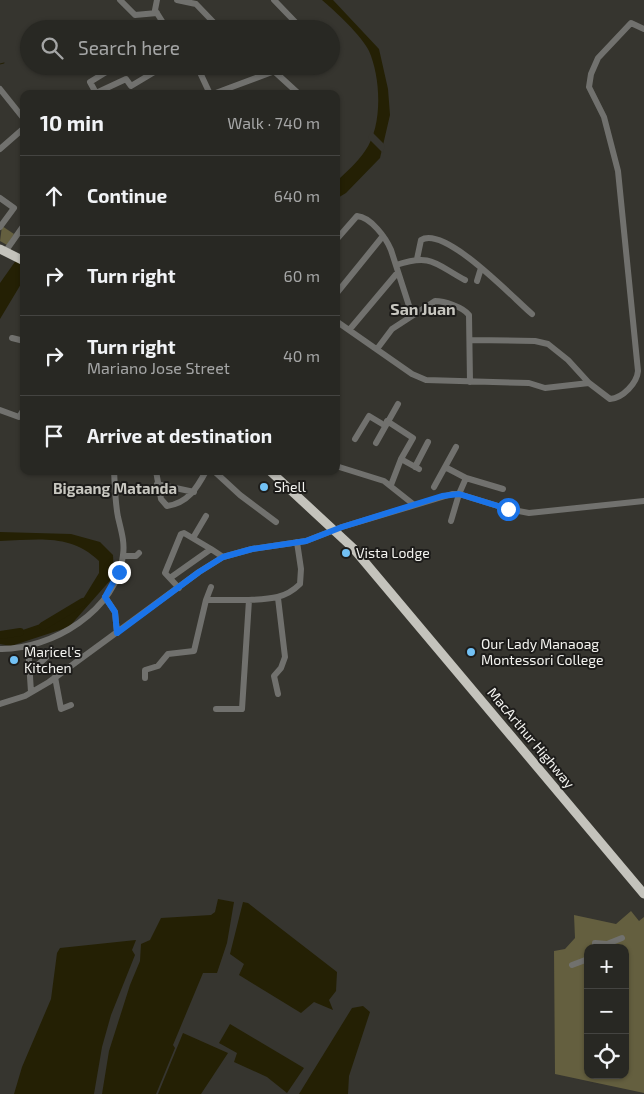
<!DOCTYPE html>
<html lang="en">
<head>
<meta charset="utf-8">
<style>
  body { margin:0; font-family:"Exo 2",sans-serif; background:#343430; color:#f1f3f6 }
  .controls { position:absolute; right:15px; bottom:15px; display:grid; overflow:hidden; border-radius:10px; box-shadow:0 1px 4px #0004 }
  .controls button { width:45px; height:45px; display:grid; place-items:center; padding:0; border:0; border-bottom:1px solid #444441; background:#282823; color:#f1f3f6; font:25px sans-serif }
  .stop { position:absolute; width:15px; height:15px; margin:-11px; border:4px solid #1a73e8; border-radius:50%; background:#fff }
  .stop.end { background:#1a73e8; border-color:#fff; box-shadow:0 1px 5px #0008 }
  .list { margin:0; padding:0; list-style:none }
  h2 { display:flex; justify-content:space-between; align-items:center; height:65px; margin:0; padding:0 20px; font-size:21px }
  h2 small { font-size:16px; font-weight:400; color:#a5a6a6 }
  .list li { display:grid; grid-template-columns:32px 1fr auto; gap:15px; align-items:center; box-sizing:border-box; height:80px; padding:0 20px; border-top:1px solid #444441 }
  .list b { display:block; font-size:19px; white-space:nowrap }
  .list p { margin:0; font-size:16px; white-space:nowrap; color:#a5a6a6 }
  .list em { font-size:16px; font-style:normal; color:#a5a6a6 }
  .icon { flex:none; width:28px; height:28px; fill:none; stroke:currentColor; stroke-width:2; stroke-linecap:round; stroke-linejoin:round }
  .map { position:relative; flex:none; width:644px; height:1094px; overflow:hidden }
  .search { position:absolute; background:#282823; box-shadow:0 1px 4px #0004; left:20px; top:20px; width:320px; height:55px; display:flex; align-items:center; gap:12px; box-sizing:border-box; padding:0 18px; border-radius:28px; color:#a5a6a6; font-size:19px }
  .panel { position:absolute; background:#282823; box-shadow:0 1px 4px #0004; left:20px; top:90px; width:320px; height:385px; border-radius:10px }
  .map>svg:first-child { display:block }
  .green { fill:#645f3f; fill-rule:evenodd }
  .water { fill:#242004 }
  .pier { fill:#36352f }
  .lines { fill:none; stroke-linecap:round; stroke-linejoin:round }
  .stream { stroke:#242004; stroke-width:1 }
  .river { stroke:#242004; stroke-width:8 }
  .minor { stroke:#71716e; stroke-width:6 }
  .highway { stroke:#c4c3bc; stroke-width:9 }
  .route { stroke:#1a73e8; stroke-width:6 }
  .poi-dot { fill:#72c1f5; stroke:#1d1c1a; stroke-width:2 }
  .labels { text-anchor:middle; stroke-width:4; stroke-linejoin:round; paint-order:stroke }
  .poi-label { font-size:14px; fill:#f4f4f0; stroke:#1d1c1a; text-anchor:start }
  .street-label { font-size:14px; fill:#f4f4f0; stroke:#1d1c1a }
  .neighbourhood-label { font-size:15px; font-weight:bold; fill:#c8c7c0; stroke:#1d1c1a }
  .quarter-label { font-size:16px; font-weight:bold; fill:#c8c7c0; stroke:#1d1c1a }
</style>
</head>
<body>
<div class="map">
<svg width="644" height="1094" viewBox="0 0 644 1094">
  <rect width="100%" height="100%" fill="#36352f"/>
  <path class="green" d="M2 226 14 234 7 245 0 241Z
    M631 911 639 921 644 917V1093L555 1074 554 951 565 949 575 938 574 915 616 924ZM588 948H625V1075H588Z"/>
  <path class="water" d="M322 0H333L379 49 388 89 390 115 380 158 346 193 336 199V182C346 172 358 162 365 151 383 126 381 78 369 51 362 36 335 11 322 0Z
    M24 249V279L0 319V283Z
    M0 532 71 534 100 542 113 555 114 576 69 627 11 646 0 644V633L8 635 64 616 83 599 99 573V561C70 533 37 540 0 541Z
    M218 899 234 902 227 943 217 973H203L173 1045 175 1048 156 1094H102L109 1051 130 985 140 961 141 944 150 940 161 918 211 915 215 912Z
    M243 902 248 903 337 972 336 991 329 1000 333 1010 314 1002 301 1013 239 975 244 964 230 954Z
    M136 940 132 950 135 955 111 1015 102 1047 94 1094H14L22 1067 51 999 57 953 60 948Z
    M363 1006 370 1012 349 1076 348 1094H299L352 1008Z
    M230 1024 304 1068 287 1093 267 1077 234 1062 237 1053 219 1043Z
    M183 1033 228 1053 201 1094H158Z"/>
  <path class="pier" d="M371 131 385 145 383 153 368 138Z"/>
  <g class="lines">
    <path class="stream" d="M0 64 4 63"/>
    <path class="river" d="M43 626 83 602
      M0 635 20 632"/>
    <path class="minor" d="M120 0 135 15 157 13
      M157 0 155 10 167 29
      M177 0 196 4 220 29
      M274 0 302 29
      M331 51 332 50
      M116 66 90 82 96 93 126 79 131 86 161 68 160 66
      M197 66 210 94
      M275 72 299 94
      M0 89 24 119
      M213 94 288 66
      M0 149 24 128
      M0 198 14 208 0 227
      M336 240 357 216C371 217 386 238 391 250L412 315
      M5 252 24 225
      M417 259 421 240C445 225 514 299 532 314
      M396 265C432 253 435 264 465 280
      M477 281 481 268
      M336 294 383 236
      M336 321 412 374 426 380 529 383 545 388 589 383
      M350 329 398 272
      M12 338 24 341
      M470 340 535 341 548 344 568 360 589 383 610 399C623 398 637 383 638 371L618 171 604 117 589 87 591 74 598 58 631 23 644 29
      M377 349 392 329 435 301C444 301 463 307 469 315L470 382
      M0 410 19 417 24 409
      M387 421 413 438 401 459 391 485
      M355 439 369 416 384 425
      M376 443 398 404
      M401 459 419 469
      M336 466 384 481 413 504
      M415 467 428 442
      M445 467 466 478 503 489
      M156 471 161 499 167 506C188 503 197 488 206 471
      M214 471 240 495 276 522
      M157 484 194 492
      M434 487 456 447
      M115 488 133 491
      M451 521 459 494 466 478
      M193 538 206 516
      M123 556H136L139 553
      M170 578 211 549 223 557
      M179 588 165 573 181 534 184 533 211 549
      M105 597 115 612 117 633
      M278 598 285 657 281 668 274 676 278 694
      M206 600 211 587
      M28 646 31 692
      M0 649C51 650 118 610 123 555 125 542 121 530 118 517 115 502 115 486 114 471
      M30 672 53 651
      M55 677 61 709 71 705
      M145 678V670L158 666 168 654 194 651 206 600H249
      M0 704 25 696 49 682 199 572 223 557 252 549 306 541 342 527 452 494H459L508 509 529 513 644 501
      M216 709H242L249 600C269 599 285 599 300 584L301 569 297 542
      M595 948V943L607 944 622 938
      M572 965 588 959"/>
    <path class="highway" d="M0 249 24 261
      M270 471 353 548 644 894"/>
  </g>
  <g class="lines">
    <path class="route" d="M119 572 105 597 115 612 117 633 199 572 223 557 252 549 306 541 342 527 442 496 459 494 508 509"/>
  </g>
  <g class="poi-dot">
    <circle cx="264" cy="487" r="5"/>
    <circle cx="346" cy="553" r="5"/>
    <circle cx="471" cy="652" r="5"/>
    <circle cx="14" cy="660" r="5"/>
  </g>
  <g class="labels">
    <g class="poi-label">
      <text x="274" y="492">Shell</text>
      <text x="356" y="558">Vista Lodge</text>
      <text x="481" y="649">Our Lady Manaoag<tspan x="481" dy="16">Montessori College</tspan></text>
      <text x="24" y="657">Maricel's<tspan x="24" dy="16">Kitchen</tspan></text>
    </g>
    <g class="street-label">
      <text transform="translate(531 738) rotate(50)" y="5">MacArthur Highway</text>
    </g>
    <g class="neighbourhood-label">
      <text x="115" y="494">Bigaang Matanda</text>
    </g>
    <g class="quarter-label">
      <text x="423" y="315">San Juan</text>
    </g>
  </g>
</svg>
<div class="controls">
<button>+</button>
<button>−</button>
<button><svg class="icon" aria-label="locate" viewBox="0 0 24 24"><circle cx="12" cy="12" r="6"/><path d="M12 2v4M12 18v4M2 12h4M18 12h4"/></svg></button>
</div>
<div class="stop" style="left:508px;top:509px"></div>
<div class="stop end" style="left:119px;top:572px"></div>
<div class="search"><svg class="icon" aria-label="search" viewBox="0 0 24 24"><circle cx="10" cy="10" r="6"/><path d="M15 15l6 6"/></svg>Search here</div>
<section class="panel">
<h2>10 min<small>Walk · 740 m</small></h2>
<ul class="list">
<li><svg class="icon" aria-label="ahead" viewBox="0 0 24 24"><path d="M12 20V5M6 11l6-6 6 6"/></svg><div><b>Continue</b></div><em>640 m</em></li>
<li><svg class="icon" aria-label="right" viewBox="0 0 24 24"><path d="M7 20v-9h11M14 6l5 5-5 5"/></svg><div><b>Turn right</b></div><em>60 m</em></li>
<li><svg class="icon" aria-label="right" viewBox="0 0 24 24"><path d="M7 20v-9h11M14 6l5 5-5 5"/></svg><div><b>Turn right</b><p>Mariano Jose Street</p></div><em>40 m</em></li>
<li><svg class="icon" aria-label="arrive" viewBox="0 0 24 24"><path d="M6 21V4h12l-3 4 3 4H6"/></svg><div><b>Arrive at destination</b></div></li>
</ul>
</section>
</div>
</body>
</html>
